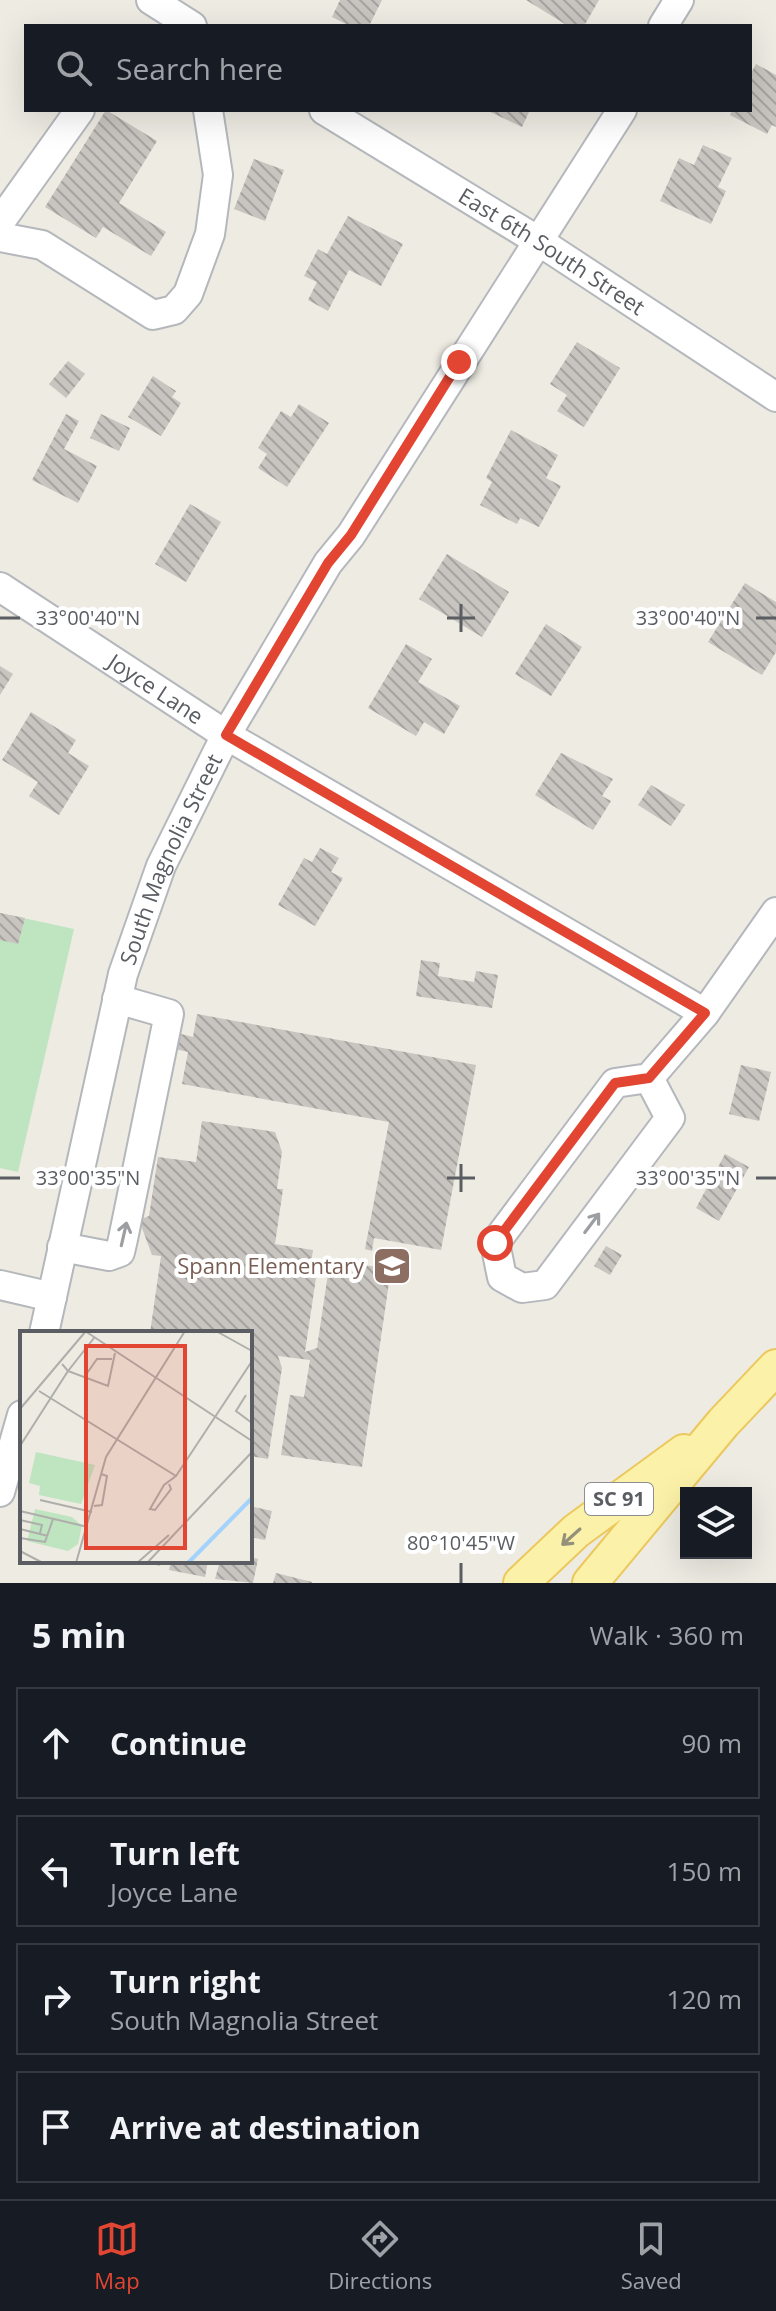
<!DOCTYPE html>
<html lang="en">
<head>
<meta charset="utf-8">
<style>
  body { margin:0; font-family:"Open Sans",sans-serif; background:#20242c; color:#f1f3f6 }
  .controls { position:absolute; right:24px; bottom:24px; display:grid; overflow:hidden; border-radius:0px; box-shadow:0 8px 32px #0002 }
  .controls button { width:72px; height:72px; display:grid; place-items:center; padding:0; border:0; border-bottom:2px solid #363941; background:#171b24; color:#f1f3f6; font:40px sans-serif }
  .stop { position:absolute; width:24px; height:24px; margin:-18px; border:6px solid #e24632; border-radius:50%; background:#fff }
  .stop.end { background:#e24632; border-color:#fff; box-shadow:0 2px 8px #0008 }
  .list { margin:0; padding:0; list-style:none }
  h2 { display:flex; justify-content:space-between; align-items:center; height:104px; margin:0; padding:0 32px; font-size:34px }
  h2 small { font-size:26px; font-weight:400; color:#9ea1a6 }
  .list li { display:grid; grid-template-columns:52px 1fr auto; gap:24px; align-items:center; box-sizing:border-box; height:112px; margin:0 16px 16px; padding:0 16px; border:2px solid #363941; border-radius:0px }
  .list b { display:block; font-size:30px; white-space:nowrap }
  .list p { margin:0; font-size:26px; white-space:nowrap; color:#9ea1a6 }
  .list em { font-size:26px; font-style:normal; color:#9ea1a6 }
  .icon { flex:none; width:44px; height:44px; fill:none; stroke:currentColor; stroke-width:2; stroke-linecap:round; stroke-linejoin:round }
  .map { position:relative; flex:none; width:776px; height:1583px; overflow:hidden }
  .search { position:absolute; background:#171b24; box-shadow:0 8px 32px #0002; left:24px; right:24px; top:24px; height:88px; display:flex; align-items:center; gap:20px; box-sizing:border-box; padding:0 28px; border-radius:0px; color:#9ea1a6; font-size:30px }
  .sheet { height:616px; background:#171b24 }
  nav { display:flex; justify-content:space-around; align-items:center; box-sizing:border-box; height:112px; border-top:2px solid #363941; background:#171b24; font-size:22px; color:#9ea1a6 }
  nav a { display:grid; justify-items:center; gap:4px }
  nav .on { color:#e24632 }
  .map>svg:first-child { display:block }
  .garden { fill:#bfe4c0 }
  .building { fill:url(#building-back-hatch) }
  .lines { fill:none; stroke-linecap:round; stroke-linejoin:round }
  .minor-casing { stroke:#b4b7bc; stroke-width:32 }
  .major-casing { stroke:#ecc85c; stroke-width:38 }
  .minor { stroke:#fff; stroke-width:28 }
  .major { stroke:#fcf1a8; stroke-width:34 }
  .oneway { stroke:#9c9ea1 }
  .oneway2 { stroke:#93917a }
  .route { stroke:#e24632; stroke-width:10 }
  .ticks { fill:none; stroke:#5a5d62; stroke-width:3 }
  .labels { text-anchor:middle; stroke-width:8; stroke-linejoin:round; paint-order:stroke }
  .shield { fill:#fff; stroke:#8c8e91; stroke-width:2 }
  .shield-label { font-size:20px; font-weight:bold; fill:#5a5d62 }
  .street-label { font-size:22px; fill:#5a5d62; stroke:#fff }
  .education-label { font-size:22px; fill:#785e54; stroke:#fff; text-anchor:end }
  .inset-river { fill:none; stroke:#a3d2fc; stroke-width:4 }
  .inset-road { fill:none; stroke:#aeaeab; stroke-width:2 }
  .view { fill:#e24632; fill-opacity:0.15; stroke:#e24632; stroke-width:4 }
  .inset-edge { fill:none; stroke:#5a5d62; stroke-width:4 }
  .ticks-label { font-size:20px; text-anchor:middle; fill:#5a5d62; stroke:#fff; stroke-width:8; stroke-linejoin:round; paint-order:stroke }
</style>
</head>
<body>
<div class="map">
<svg width="776" height="1583" viewBox="0 0 776 1583">
  <defs>
    <pattern id="building-back-hatch" width="6" height="6" patternUnits="userSpaceOnUse" patternTransform="scale(2)"><rect width="6" height="6" fill="#c8c4bf"/><path d="M-1 5l2 2M0 0l6 6M5-1l2 2" fill="none" stroke="#a5a29f"/></pattern>
  </defs>
  <rect width="100%" height="100%" fill="#edebe2"/>
  <path class="garden" d="M0 913 74 929 18 1172 0 1168Z"/>
  <path class="building" d="M340 0H382L369 26H350L332 17Z
    M526 0H599L584 26H564L565 24Z
    M756 64 776 75V127L772 125 767 134 730 115 732 110H750V75Z
    M106 110 157 141 119 203 166 232 151 256 103 227 96 238 45 207Z
    M486 110H530L522 127Z
    M703 145 732 158 718 187 726 191 711 224 660 201 679 158 694 165Z
    M254 159 284 170 265 221 234 209Z
    M348 216 403 244 381 286 349 270 328 311 308 300 317 282 304 276 318 249 327 254Z
    M577 342 620 368 584 427 557 411 567 395 550 384Z
    M68 361 85 374 66 398 49 384Z
    M153 376 176 391 172 397 181 403 161 436 128 417Z
    M299 404 329 423 287 487 258 468 267 454 258 448 281 411 291 417Z
    M66 414 79 421 64 449 97 466 78 503 32 480Z
    M101 414 130 428 119 451 90 438Z
    M511 430 558 455 546 478 561 486 539 527 520 518 517 524 480 505 492 482 486 478Z
    M190 504 221 522 186 582 155 564Z
    M447 554 509 592 482 637 419 599Z
    M745 583 776 602V652L762 675 708 642Z
    M546 624 582 647 551 696 515 674Z
    M406 644 432 659 418 682 460 706 444 734 424 722 416 736 368 708Z
    M0 666 13 674 0 695Z
    M31 712 76 740 68 753 89 766 59 815 29 796 38 782 2 760Z
    M561 753 613 779 602 796 611 801 593 830 535 795Z
    M651 785 685 805 671 826 638 805Z
    M320 848 339 858 331 872 343 878 315 926 278 905 304 858 312 862Z
    M0 913 25 918 18 944 0 940Z
    M421 960 440 963 438 976 474 982 476 971 498 975 492 1008 416 996Z
    M197 1014 476 1065 441 1250 374 1238 372 1251 365 1249 389 1122 182 1084 188 1052 175 1049 177 1033 193 1037Z
    M741 1065 771 1072 759 1121 729 1114Z
    M202 1121 275 1132 282 1152 277 1189H283L275 1244 313 1250 310 1270 317 1271 305 1352 317 1348 330 1260 391 1269 362 1467 281 1455 290 1395 304 1397 310 1360 278 1356 282 1368 268 1459 250 1456V1333H150L161 1256 152 1255 139 1220 149 1216 158 1157 196 1162Z
    M725 1154 749 1167 719 1221 696 1208Z
    M606 1246 622 1255 610 1275 594 1266Z
    M250 1506 272 1511 265 1540 250 1537Z
    M250 1557 258 1559 253 1583 215 1579 220 1561H250Z
    M138 1561H161L160 1566Z
    M171 1561H208L205 1577 169 1570Z
    M276 1573 312 1582V1583H273Z"/>
  <g class="lines">
    <g class="minor-casing">
      <g id="minor">
        <path d="M151 0 192 26"/>
        <path d="M663 26 679 0"/>
        <path id="s1" d="M324 110 540 242 776 397"/>
        <path d="M0 222 80 110"/>
        <path d="M0 237 42 245 153 315 174 310 188 294 210 234 218 175 208 110"/>
        <path id="s2" d="M0 587 226 735 705 1013 776 912"/>
        <path d="M649 1078 670 1118 545 1285 522 1288 502 1277 495 1243 615 1083 649 1078 705 1013"/>
        <path d="M62 1247 109 1256 120 1252 123 1239 169 1014 117 999"/>
        <path d="M0 1285 52 1297"/>
        <path id="s3" d="M44 1333 123 974 161 866 226 735 328 563 351 535 622 110"/>
        <path d="M0 1492 22 1415"/>
      </g>
    </g>
    <g class="major-casing">
      <path id="major" d="M521 1583 576 1531 684 1452
        M590 1583 723 1423 776 1367"/>
    </g>
    <use href="#minor" class="minor"/>
    <use href="#major" class="major"/>
  </g>
  <defs><path id="oneway-shaft" d="M-6 0H5M1.5-3L5.5 0L1.5 3" fill="none" stroke-width="1.6" stroke-linecap="round" stroke-linejoin="round" transform="scale(2)"/></defs>
  <g class="oneway">
    <use href="#oneway-shaft" transform="translate(592 1223) rotate(-53)"/>
    <use href="#oneway-shaft" transform="translate(124 1234) rotate(-77)"/>
  </g>
  <use class="oneway2" href="#oneway-shaft" transform="translate(571 1537) rotate(138)"/>
  <g class="lines">
    <path class="route" d="M459 362 351 535 328 563 226 735 705 1013 649 1078 615 1083 495 1243"/>
  </g>
  <path class="ticks" d="M461 604V632M0 618H20M447 618H475M756 618H776M461 1164V1192M0 1178H20M447 1178H475M756 1178H776M461 1563V1583"/>
  <defs>
    <g id="school-square" transform="scale(2)"><rect x="-9" y="-9" width="18" height="18" rx="4" fill="#8d6e63" stroke="#fff"/><path d="M0-5L7-2L0 1L-7-2ZM-4 1L0 2.5L4 1V4Q0 6-4 4Z" fill="#fff"/></g>
  </defs>
  <g fill-rule="evenodd">
    <use href="#school-square" x="392" y="1266"/>
  </g>
  <g class="labels">
    <rect class="shield" x="585" y="1483" width="68" height="32" rx="6"/>
    <g class="shield-label">
      <text x="619" y="1506">SC 91</text>
    </g>
    <g class="street-label">
      <text dy="8" stroke="none"><textPath href="#s1" startOffset="268">East 6th South Street</textPath></text>
      <text dy="8" stroke="none"><textPath href="#s2" startOffset="186">Joyce Lane</textPath></text>
      <text dy="8" stroke="none"><textPath href="#s3" startOffset="492">South Magnolia Street</textPath></text>
    </g>
    <g class="education-label">
      <text x="364" y="1274">Spann Elementary</text>
    </g>
  </g>
  <g transform="translate(20 1331)">
    <rect width="232" height="232" fill="#edebe2"/>
    <path d="M16 121 75 134 61 173 19 164 20 155 9 152ZM15 178 52 186 62 195 58 213 48 220 7 210Z" fill="#bfe4c0"/>
    <path class="inset-river" d="M168 232 232 167"/>
    <path class="inset-road" d="M65 0 232 110M196 0 232 20M42 33 48 40 74 7M65 45 77 28H92M19 60 156 145 232 30M226 64 216 80 232 92M0 78 66 0M0 115 48 40 88 55 95 22M149 153 151 158 135 179 130 178 144 154 156 145M20 169 72 181M74 175 82 174 87 145 81 143M0 180 68 196M0 189 22 194 20 202M0 198 28 205M0 207 25 211 33 188M0 220 23 232M56 232 86 126 165 0M117 232 149 204M127 232 232 121"/>
    <path class="view" d="M66 15H165V217H66Z"/>
    <rect width="232" height="232" class="inset-edge"/>
  </g>
  <g class="ticks-label">
    <text x="88" y="625">33°00'40"N</text>
    <text x="688" y="625">33°00'40"N</text>
    <text x="88" y="1185">33°00'35"N</text>
    <text x="688" y="1185">33°00'35"N</text>
    <text x="461" y="1550">80°10'45"W</text>
  </g>
</svg>
<div class="controls">
<button><svg class="icon" aria-label="layers" viewBox="0 0 24 24"><path d="M12 4l9 5-9 5-9-5zM3 14l9 5 9-5"/></svg></button>
</div>
<div class="stop" style="left:495px;top:1243px"></div>
<div class="stop end" style="left:459px;top:362px"></div>
<div class="search"><svg class="icon" aria-label="search" viewBox="0 0 24 24"><circle cx="10" cy="10" r="6"/><path d="M15 15l6 6"/></svg>Search here</div>
</div>
<section class="sheet">
<h2>5 min<small>Walk · 360 m</small></h2>
<ul class="list">
<li><svg class="icon" aria-label="ahead" viewBox="0 0 24 24"><path d="M12 20V5M6 11l6-6 6 6"/></svg><div><b>Continue</b></div><em>90 m</em></li>
<li><svg class="icon" aria-label="left" viewBox="0 0 24 24"><path d="M17 20v-9H6M10 6l-5 5 5 5"/></svg><div><b>Turn left</b><p>Joyce Lane</p></div><em>150 m</em></li>
<li><svg class="icon" aria-label="right" viewBox="0 0 24 24"><path d="M7 20v-9h11M14 6l5 5-5 5"/></svg><div><b>Turn right</b><p>South Magnolia Street</p></div><em>120 m</em></li>
<li><svg class="icon" aria-label="arrive" viewBox="0 0 24 24"><path d="M6 21V4h12l-3 4 3 4H6"/></svg><div><b>Arrive at destination</b></div></li>
</ul>
</section>
<nav>
<a class="on"><svg class="icon" aria-label="map" viewBox="0 0 24 24"><path d="M3 6l6-2 6 2 6-2v14l-6 2-6-2-6 2zM9 4v14M15 6v14"/></svg>Map</a>
<a><svg class="icon" aria-label="directions" viewBox="0 0 24 24"><path d="M12 3l9 9-9 9-9-9zM9 14v-3h6M13 9l2 2-2 2"/></svg>Directions</a>
<a><svg class="icon" aria-label="saved" viewBox="0 0 24 24"><path d="M7 4h10v16l-5-4-5 4z"/></svg>Saved</a>
</nav>
</body>
</html>
